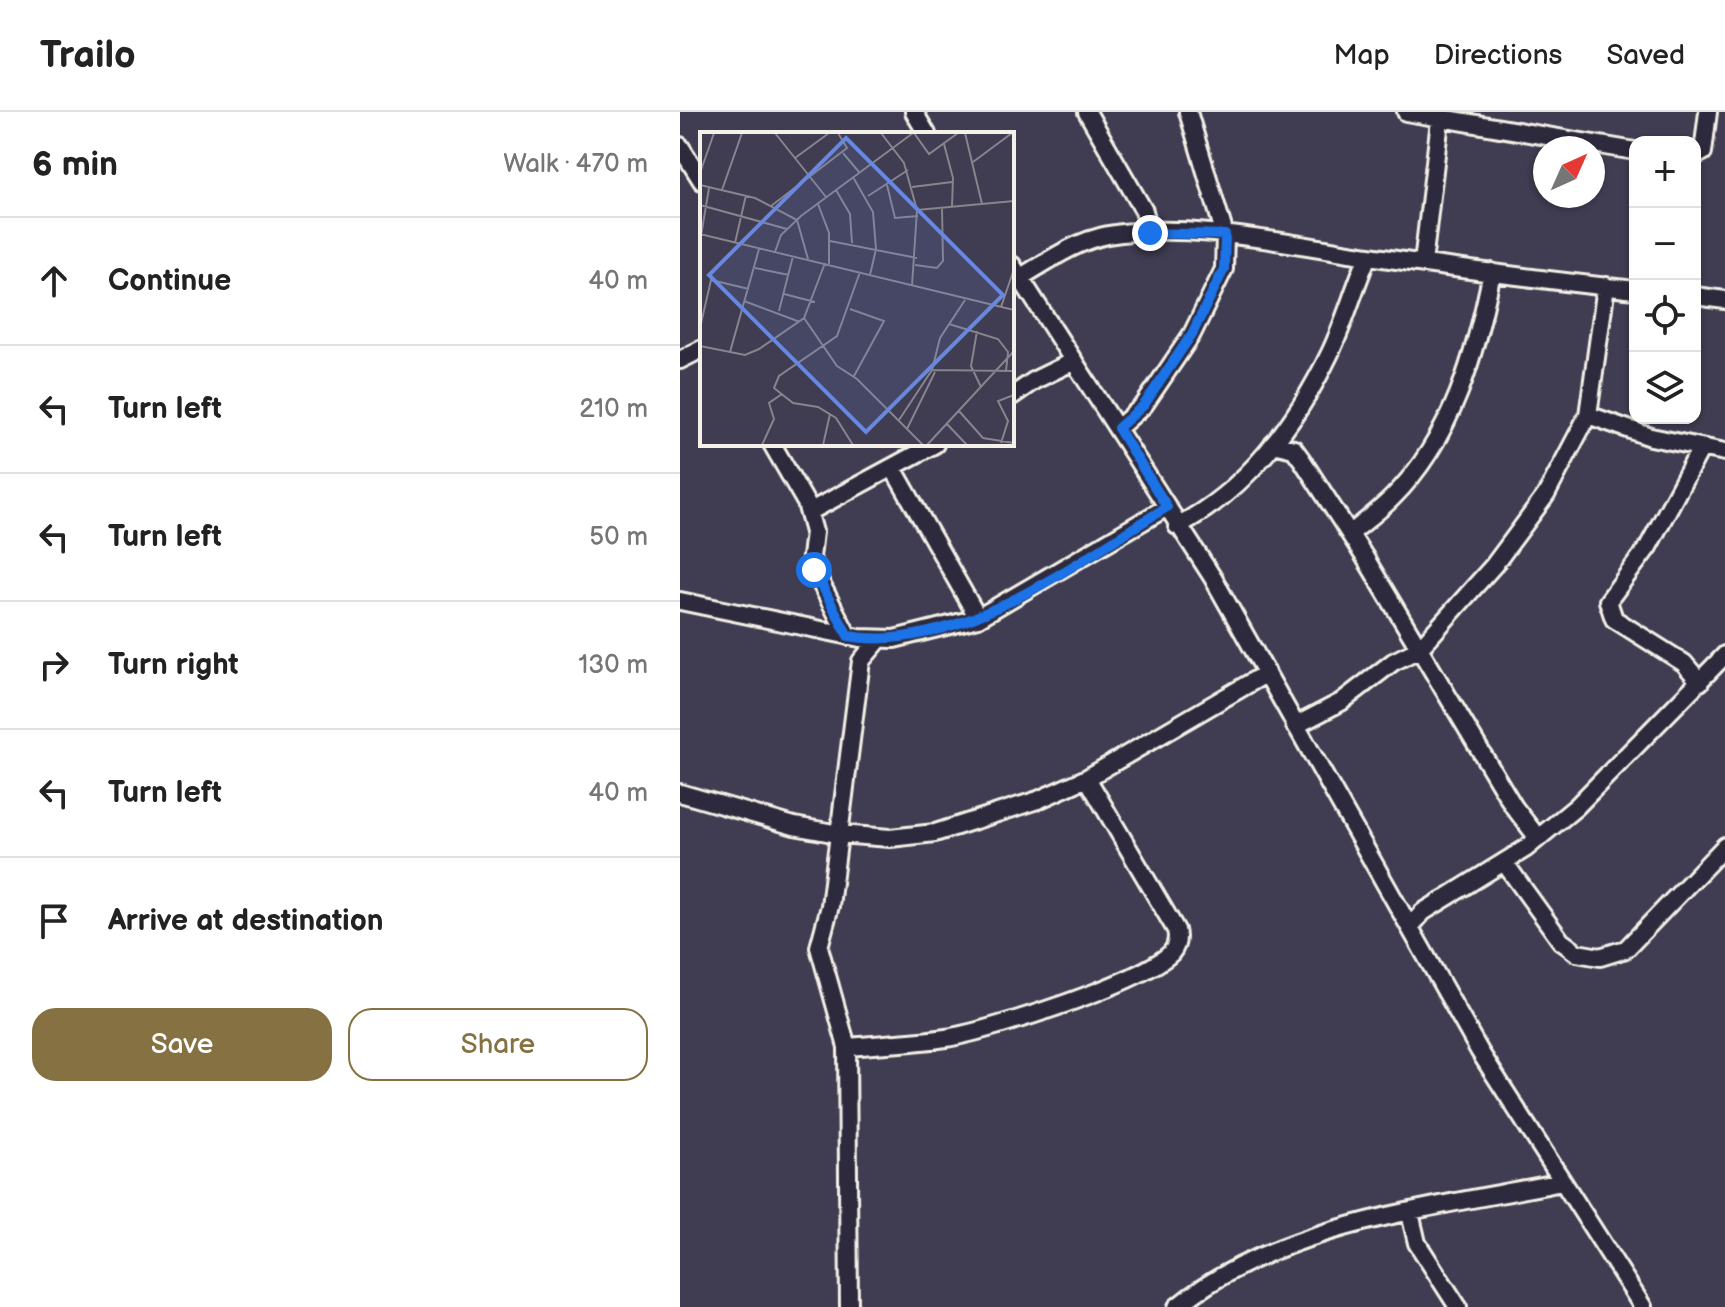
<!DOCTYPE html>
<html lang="en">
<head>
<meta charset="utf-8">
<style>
  body { margin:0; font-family:"Balsamiq Sans",sans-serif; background:#f6f6f6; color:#222 }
  .controls { position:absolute; right:24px; top:24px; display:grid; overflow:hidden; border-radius:16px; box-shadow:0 2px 6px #0004 }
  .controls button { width:72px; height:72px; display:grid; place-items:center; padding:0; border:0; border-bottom:2px solid #e0e0e0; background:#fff; color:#222; font:40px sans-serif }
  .compass { position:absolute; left:853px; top:24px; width:72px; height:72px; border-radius:50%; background:#fff; box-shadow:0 2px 6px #0004; rotate:45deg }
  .stop { position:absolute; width:24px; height:24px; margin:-18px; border:6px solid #1a73e8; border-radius:50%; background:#fff }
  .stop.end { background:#1a73e8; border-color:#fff; box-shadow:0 2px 8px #0008 }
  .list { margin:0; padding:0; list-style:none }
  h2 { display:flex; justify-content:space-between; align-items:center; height:104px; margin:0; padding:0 32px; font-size:34px }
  h2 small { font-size:26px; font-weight:400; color:#767676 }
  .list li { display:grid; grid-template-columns:52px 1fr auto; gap:24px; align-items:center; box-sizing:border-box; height:128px; padding:0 32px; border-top:2px solid #e0e0e0 }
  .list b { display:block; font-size:30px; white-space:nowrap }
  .list em { font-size:26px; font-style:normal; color:#767676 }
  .actions { display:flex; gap:16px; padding:24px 32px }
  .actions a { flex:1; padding:18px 0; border:2px solid #857141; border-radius:24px; text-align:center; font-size:28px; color:#857141 }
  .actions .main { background:#857141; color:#fff }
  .icon { flex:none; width:44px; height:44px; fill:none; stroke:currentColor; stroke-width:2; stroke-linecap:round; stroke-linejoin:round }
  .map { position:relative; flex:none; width:1045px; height:1195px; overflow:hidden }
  header { display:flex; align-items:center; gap:48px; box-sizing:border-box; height:112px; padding:0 40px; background:#fff; border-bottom:2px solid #e0e0e0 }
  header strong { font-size:38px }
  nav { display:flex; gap:44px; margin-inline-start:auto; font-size:28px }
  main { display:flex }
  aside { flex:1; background:#fff }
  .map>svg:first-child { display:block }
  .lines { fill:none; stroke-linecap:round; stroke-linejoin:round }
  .minor-casing { stroke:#f4f1e8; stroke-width:22 }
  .minor { stroke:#2f2a3d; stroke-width:16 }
  .route { stroke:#1a73e8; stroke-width:10 }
  .inset-road { fill:none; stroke:#88848d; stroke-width:2 }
  .view { fill:#6887de; fill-opacity:0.15; stroke:#6887de; stroke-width:4 }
  .inset-edge { fill:none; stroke:#f4f1e8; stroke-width:4 }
</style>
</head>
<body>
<header>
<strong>Trailo</strong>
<nav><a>Map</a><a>Directions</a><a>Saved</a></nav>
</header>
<main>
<aside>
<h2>6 min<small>Walk · 470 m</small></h2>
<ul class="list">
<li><svg class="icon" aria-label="ahead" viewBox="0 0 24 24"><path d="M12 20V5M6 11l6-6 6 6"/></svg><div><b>Continue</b></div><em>40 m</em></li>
<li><svg class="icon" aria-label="left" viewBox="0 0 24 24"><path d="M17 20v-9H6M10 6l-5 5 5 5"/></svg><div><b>Turn left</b></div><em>210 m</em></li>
<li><svg class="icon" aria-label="left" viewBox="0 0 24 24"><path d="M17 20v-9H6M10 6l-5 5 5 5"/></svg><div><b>Turn left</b></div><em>50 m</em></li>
<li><svg class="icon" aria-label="right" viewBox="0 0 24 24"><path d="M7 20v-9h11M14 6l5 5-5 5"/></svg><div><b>Turn right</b></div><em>130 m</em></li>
<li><svg class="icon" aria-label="left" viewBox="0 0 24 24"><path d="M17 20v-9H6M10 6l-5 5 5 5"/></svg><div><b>Turn left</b></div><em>40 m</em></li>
<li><svg class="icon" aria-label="arrive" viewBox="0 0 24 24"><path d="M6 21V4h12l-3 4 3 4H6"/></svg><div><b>Arrive at destination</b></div></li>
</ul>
<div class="actions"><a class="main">Save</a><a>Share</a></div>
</aside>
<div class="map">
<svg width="1045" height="1195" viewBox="0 0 1045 1195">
  <rect width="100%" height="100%" fill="#403c51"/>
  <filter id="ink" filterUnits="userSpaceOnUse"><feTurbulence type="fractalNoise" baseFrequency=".0125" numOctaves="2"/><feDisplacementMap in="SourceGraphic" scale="16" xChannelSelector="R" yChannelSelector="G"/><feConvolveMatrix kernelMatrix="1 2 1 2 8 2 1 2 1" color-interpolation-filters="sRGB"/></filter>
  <g filter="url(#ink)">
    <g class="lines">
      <g class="minor-casing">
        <path id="minor" d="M234 0 247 22
          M407 0 464 99 470 121
          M726 0 955 39
          M0 34 22 69
          M1015 44 1023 40 1028 0
          M743 151 761 0
          M332 153 533 466 800 940 963 1195
          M341 165C368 149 396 129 428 123 508 109 609 132 689 144 777 157 866 168 955 178
          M1015 184 1045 188
          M0 248 22 237
          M332 284 355 268 394 249
          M908 303 971 325 1045 340
          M438 316 464 293 512 222 544 157 545 123 508 0
          M92 332 126 391 134 420 131 445 134 458 168 524
          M593 332 614 337 622 348 684 444 834 695 858 726
          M213 356 298 506
          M129 400 255 332
          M497 414C566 379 617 310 650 241 665 210 674 176 688 144
          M670 422C684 410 699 399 712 386 773 326 796 240 812 160
          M0 489 180 526 214 527 298 506 487 395
          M1020 570 1004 551 934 507 928 489 968 435 1021 336
          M615 614 661 590 713 550 739 537 814 453 866 383 908 303 926 174
          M0 681 114 714 159 722 210 726 255 721 358 688 407 666 587 561
          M824 750 881 829 897 841 920 845 946 837 1045 734
          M730 815 743 800 845 737 896 695 1045 543
          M167 935C200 932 233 931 266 926 310 919 461 871 491 841 497 834 498 826 496 818L407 666
          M730 1101 737 1131 778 1195
          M169 1195 167 935 139 835 150 794 181 549 198 529
          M497 1195C596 1112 759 1095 882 1070"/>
      </g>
      <use href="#minor" class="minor"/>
    </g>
  </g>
  <g class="lines" filter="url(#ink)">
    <path class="route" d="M134 458 168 524C278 543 397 449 487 395L438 316 464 293 512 222 544 157 545 123 470 121"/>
  </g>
  <g transform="translate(20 20)">
    <rect width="314" height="314" fill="#403c51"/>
    <path class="inset-road" d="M75 1 126 65M181 1 204 31 217 78 212 154M214 1 229 22 258 1M265 1 282 72M244 12 253 46 252 75M143 21 159 40M95 26 129 1M273 30 312 1M0 41 14 1M153 45 173 80 176 117 170 143M0 53 55 66 97 88 108 127M187 53 195 86 218 84M212 55 252 50M22 58 42 1M136 58 150 82 152 111M168 64 208 38M118 72 129 101V132M0 73 87 97M71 74 147 16 138 1M217 78 314 69M0 102 314 178M130 109 217 126M0 110 9 56M35 111 46 63M75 120 81 103 101 84 213 1M215 133 237 136 243 129 242 76M55 136 89 143M84 162 115 170M265 168 240 206 232 238 314 239M44 169 100 190M301 175 314 137M150 177 184 189 154 244M79 179 93 124M104 186 137 234 157 247 223 313M249 192 298 207 308 220 306 239M0 196 11 148 49 157M277 199 271 234 281 255M0 214 45 223 59 217 104 186 125 131M30 220 59 117M259 279 283 306 314 311M199 288 232 238M246 291 267 313M207 297 235 240M301 311 308 289 298 269 314 263M62 313 74 287 69 271 82 262M123 313 130 282M153 313 136 286 118 275 93 271 74 256 79 244 137 204 160 140M227 313 314 219"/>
    <path class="view" d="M146 6 303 163 166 300 9 143Z"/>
    <rect width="314" height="314" class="inset-edge"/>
  </g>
</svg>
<div class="controls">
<button>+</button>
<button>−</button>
<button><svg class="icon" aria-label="locate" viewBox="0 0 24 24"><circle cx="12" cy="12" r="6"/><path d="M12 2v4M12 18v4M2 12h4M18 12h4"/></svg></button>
<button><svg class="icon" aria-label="layers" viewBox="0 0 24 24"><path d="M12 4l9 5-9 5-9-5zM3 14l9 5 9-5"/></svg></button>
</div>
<svg class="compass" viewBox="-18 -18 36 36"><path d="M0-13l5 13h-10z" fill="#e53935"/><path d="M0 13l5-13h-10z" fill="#767676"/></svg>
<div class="stop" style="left:134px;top:458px"></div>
<div class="stop end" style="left:470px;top:121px"></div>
</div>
</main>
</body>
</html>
